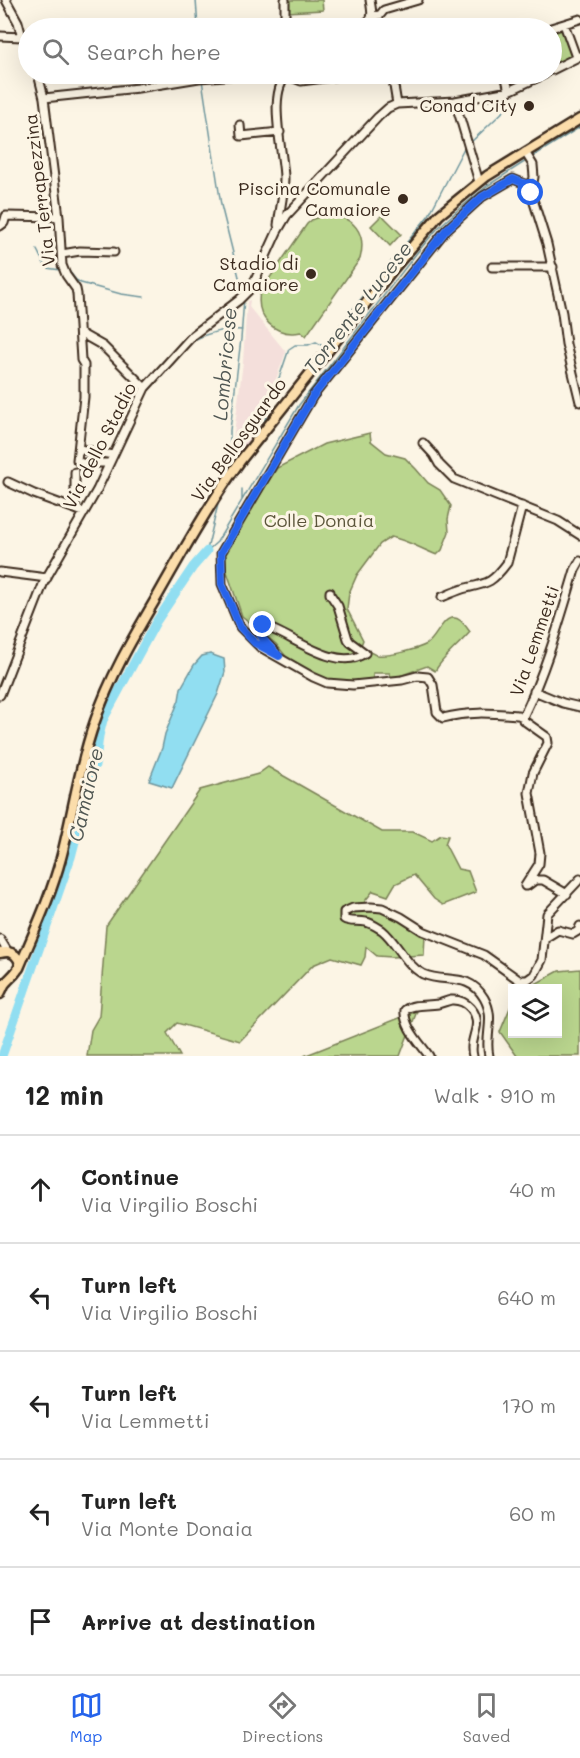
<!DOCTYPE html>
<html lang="en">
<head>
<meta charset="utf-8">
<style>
  body { margin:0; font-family:Mali,sans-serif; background:#f6f6f6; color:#222 }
  .controls { position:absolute; right:18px; bottom:18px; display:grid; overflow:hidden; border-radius:0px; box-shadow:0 6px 24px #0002 }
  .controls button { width:54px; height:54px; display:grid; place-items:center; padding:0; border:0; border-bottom:2px solid #e0e0e0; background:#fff; color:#222; font:30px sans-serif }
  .stop { position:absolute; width:18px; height:18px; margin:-14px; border:4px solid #2563eb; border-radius:50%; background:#fff }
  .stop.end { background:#2563eb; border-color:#fff; box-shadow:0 2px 6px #0008 }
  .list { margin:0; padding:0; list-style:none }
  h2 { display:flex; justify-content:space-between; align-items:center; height:78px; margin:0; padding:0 24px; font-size:26px }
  h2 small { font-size:20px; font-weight:400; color:#767676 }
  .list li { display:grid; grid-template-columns:39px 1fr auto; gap:18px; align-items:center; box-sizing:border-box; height:108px; padding:0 24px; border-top:2px solid #e0e0e0 }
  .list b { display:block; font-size:22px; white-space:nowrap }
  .list p { margin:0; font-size:20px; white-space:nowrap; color:#767676 }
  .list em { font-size:20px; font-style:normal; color:#767676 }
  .icon { flex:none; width:33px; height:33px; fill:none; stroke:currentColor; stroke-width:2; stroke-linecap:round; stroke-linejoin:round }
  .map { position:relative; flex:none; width:580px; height:1056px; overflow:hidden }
  .search { position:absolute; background:#fff; box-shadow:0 6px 24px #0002; left:18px; right:18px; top:18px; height:66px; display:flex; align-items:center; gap:15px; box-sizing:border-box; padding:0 21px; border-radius:33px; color:#767676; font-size:22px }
  .sheet { height:618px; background:#fff }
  nav { display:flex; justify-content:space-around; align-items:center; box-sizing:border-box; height:84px; border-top:2px solid #e0e0e0; background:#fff; font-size:16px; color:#767676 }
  nav a { display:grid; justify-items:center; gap:3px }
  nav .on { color:#2563eb }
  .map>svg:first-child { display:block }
  .built { fill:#f4dfdb }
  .green { fill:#bad68e; stroke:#7a8056; stroke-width:1.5 }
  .water { fill:#91def1; stroke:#6f969d; stroke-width:1.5 }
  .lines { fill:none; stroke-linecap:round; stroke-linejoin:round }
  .stream { stroke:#6f969d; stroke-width:1.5 }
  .river { stroke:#91def1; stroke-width:9 }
  .minor-casing { stroke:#3b2a1e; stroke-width:11 }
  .major-casing { stroke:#3b2a1e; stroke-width:13 }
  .minor { stroke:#fcf5e5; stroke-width:7 }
  .major { stroke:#fbddab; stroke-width:8 }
  .route { stroke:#2563eb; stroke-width:8 }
  .poi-dot { fill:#3b2a1e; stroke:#fcf5e5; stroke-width:2 }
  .labels { text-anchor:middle; stroke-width:6; stroke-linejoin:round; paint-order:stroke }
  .poi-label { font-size:18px; fill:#3b2a1e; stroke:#fcf5e5; text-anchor:end }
  .street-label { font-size:18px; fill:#3b2a1e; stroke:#fcf5e5 }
  .park-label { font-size:18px; fill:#5b553a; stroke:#fcf5e5 }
  .water-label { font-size:20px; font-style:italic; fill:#505753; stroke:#fcf5e5 }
</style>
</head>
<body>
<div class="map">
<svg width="580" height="1056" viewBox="0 0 580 1056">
  <rect width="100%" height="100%" fill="#fcf5e5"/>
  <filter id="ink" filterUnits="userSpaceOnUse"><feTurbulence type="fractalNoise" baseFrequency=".0167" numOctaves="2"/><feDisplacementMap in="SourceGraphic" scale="12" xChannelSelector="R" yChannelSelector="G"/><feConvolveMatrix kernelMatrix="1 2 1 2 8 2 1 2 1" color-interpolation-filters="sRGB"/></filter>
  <g filter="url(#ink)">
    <path class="built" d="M250 300 249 307 286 352 257 431 234 462 232 460 234 433 243 362 247 301Z"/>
    <path class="green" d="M288 0H322L323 10 287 12Z
      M562 30 571 56 552 66V34Z
      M327 215C354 216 367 233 360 259L306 336 301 332C275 337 255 318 260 292L307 224 313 219Z
      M382 215 401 234 390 246 371 226Z
      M370 433 371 441 386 453 405 458 416 469 428 483 440 490 451 506 448 519 449 532 442 550 437 555C421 549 407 540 391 537L380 544 357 575 349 593 347 609 363 640 361 645C366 649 371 654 377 655 388 657 418 649 427 644 438 637 445 608 461 621 465 625 467 627 470 632 458 646 444 656 435 671L427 666 391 679 390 673H373V680L355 682 331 681 315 675 288 659 276 644 242 616 226 569 225 551 277 468 324 444Z
      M268 767 382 832H413L432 841 441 835 448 836 445 844 458 869 468 871 476 892 443 905 434 899 414 875 395 884 388 896 373 891 365 901V911L382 909 425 935 424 955 392 957 377 956 366 947 365 957 361 965 332 957 313 965 240 1041 177 1023 167 1033 180 1056H87L91 1030 99 1016 106 926 200 790 258 774Z
      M580 969V1056H517L500 1032 512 1003V1034H558V988H528L559 971Z
      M417 1011 400 1056H304Z"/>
    <path class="water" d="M210 654 224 659 225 672 218 694 172 788 149 781 162 748 165 734 179 700 181 688 194 665 202 656Z"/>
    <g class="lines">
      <path class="stream" d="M196 0 198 28
        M202 80 221 205 243 293
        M470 143 510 105
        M532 157 580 127
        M37 250 46 268 61 270
        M69 271 76 280 81 283 121 294 144 297
        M196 339C211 332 225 328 242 330
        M262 428 289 349 295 345H308L316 342 323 346 429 215 464 148
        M224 477 230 454V430L241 339 244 298
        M242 500V489
        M207 550 219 500
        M207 551 217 542 299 405 416 254 438 228 459 209 487 186 526 161"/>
      <path class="river" d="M2 1056 71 857 96 761 99 736 103 720 156 622 193 567 207 551"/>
      <g class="minor-casing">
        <path id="minor" d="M6 0 18 22 22 37
          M372 16 380 15 384 10 418 0
          M564 24 576 57
          M285 28V0
          M358 28C374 19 373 18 370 0
          M551 28 580 19
          M0 36 22 37 28 46
          M552 70 580 56
          M38 74 44 98 59 217 62 265 66 275 76 289 77 294 81 360 84 365V397L77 460 81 463H109
          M392 74 397 104
          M505 74 509 91
          M286 75 301 81 340 76 400 74
          M44 98 138 88 199 78 252 74
          M455 101 479 182
          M240 125 241 136 280 132
          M525 152 533 165 534 177 531 193 547 244 562 313 566 344 580 402
          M533 183 528 185 513 179 482 197 446 230 313 396 221 553 222 584 240 627 260 647 313 677 327 683 353 685 402 680 417 676 428 677 433 685 437 712 443 718C469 711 491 713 518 715L523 717C546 670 560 620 575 570L580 561
          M278 225C280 209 284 194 284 178 284 154 265 87 290 74
          M0 226 4 223 6 216 59 217
          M62 254 80 251 114 252
          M492 267H553
          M80 333 103 346 145 388
          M423 443 434 455 439 464 454 479 558 521 580 535
          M79 449 113 455
          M8 482 34 494 83 512
          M75 509V472
          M0 572 47 578
          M442 597C450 594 458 590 466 588 488 583 492 583 507 563L522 506
          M275 652 262 639 256 626 258 624C288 631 335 674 365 653L350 642 348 639 338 606 330 594V592
          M534 691 563 703 580 707
          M0 695 44 582 97 490 145 388 193 335 239 300 249 290 256 278 277 232 287 215 378 117 388 108 397 104 455 101 509 91 545 74
          M523 717V720L547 737 548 743 533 773 529 793 540 853 539 864 525 886H527L535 880H543L567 894
          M545 938 558 930 573 934 578 931 580 926
          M0 939 8 952
          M429 1056C420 1043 403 1026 405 1010 414 1003 427 1006 438 1004 442 1003 447 1001 451 1000 467 999 479 1013 476 1028 474 1038 470 1046 473 1056
          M489 1056C484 1035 496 1019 484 998 468 971 445 984 423 974 405 965 397 942 382 930 377 927 371 923 366 922 358 920 350 923 344 919V912L353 908 371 907 382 908 401 917 423 931 484 955 519 980H527L534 975 542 960 547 914 580 879"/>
      </g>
      <g class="major-casing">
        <path id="major" d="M0 953C5 952 10 951 15 955 28 967 10 976 4 985 4 986 0 993 0 994
          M19 968C34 932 51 896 61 858 73 813 79 765 95 721 110 676 134 636 158 595 184 549 210 503 241 460L394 268 439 215 487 176 580 119"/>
      </g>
      <use href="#minor" class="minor"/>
      <use href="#major" class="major"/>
    </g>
  </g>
  <g class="lines" filter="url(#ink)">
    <path class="route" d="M263 625 258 624 256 626C260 638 270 647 279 656L255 643 240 627 222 584 221 553 313 396 446 230 482 197 513 179 528 185 532 183 531 193"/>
  </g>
  <g class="poi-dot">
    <circle cx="529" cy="106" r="6"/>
    <circle cx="403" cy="199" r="6"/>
    <circle cx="311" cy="274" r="6"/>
  </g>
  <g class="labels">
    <g class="poi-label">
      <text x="517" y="112">Conad City</text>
      <text x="391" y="195">Piscina Comunale<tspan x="391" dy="21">Camaiore</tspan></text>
      <text x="299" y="270">Stadio di<tspan x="299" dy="21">Camaiore</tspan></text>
    </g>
    <g class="street-label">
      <text transform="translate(40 190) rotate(-97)" y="6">Via Terrapezzina</text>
      <text transform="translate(239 440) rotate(-54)" y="6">Via Bellosguardo</text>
      <text transform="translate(100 446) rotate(-63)" y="6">Via dello Stadio</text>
      <text transform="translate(535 641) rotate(-71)" y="6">Via Lemmetti</text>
    </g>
    <g class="park-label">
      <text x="319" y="527">Colle Donaia</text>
    </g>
    <g class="water-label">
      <text transform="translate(358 308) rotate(-52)" y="7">Torrente Lucese</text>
      <text transform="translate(225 364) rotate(-85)" y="7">Lombricese</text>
      <text transform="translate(86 795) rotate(-77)" y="7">Camaiore</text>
    </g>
  </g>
</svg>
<div class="controls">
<button><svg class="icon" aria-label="layers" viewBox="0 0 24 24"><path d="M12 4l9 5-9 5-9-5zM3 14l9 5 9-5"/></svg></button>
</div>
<div class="stop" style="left:531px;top:193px"></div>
<div class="stop end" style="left:263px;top:625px"></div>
<div class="search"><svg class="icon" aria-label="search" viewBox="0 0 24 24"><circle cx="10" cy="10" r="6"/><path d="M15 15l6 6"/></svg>Search here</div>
</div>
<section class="sheet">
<h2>12 min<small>Walk · 910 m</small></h2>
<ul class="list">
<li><svg class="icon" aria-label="ahead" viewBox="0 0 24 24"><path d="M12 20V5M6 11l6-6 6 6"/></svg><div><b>Continue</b><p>Via Virgilio Boschi</p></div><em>40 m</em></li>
<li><svg class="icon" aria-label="left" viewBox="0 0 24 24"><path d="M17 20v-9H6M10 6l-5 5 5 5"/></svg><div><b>Turn left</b><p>Via Virgilio Boschi</p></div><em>640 m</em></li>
<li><svg class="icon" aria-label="left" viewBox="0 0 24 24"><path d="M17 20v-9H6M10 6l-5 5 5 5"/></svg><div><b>Turn left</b><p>Via Lemmetti</p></div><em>170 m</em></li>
<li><svg class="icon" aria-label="left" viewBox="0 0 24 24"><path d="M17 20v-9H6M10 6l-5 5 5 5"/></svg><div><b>Turn left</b><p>Via Monte Donaia</p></div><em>60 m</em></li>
<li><svg class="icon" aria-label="arrive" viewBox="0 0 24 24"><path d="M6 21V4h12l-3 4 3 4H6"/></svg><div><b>Arrive at destination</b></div></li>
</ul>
</section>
<nav>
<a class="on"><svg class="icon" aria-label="map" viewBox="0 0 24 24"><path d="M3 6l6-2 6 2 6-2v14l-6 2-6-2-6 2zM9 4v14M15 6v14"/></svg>Map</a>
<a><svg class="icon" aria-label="directions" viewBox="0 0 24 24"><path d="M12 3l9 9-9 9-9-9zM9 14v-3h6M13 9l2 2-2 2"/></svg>Directions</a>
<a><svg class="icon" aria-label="saved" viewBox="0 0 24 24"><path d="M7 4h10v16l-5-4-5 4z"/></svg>Saved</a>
</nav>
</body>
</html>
